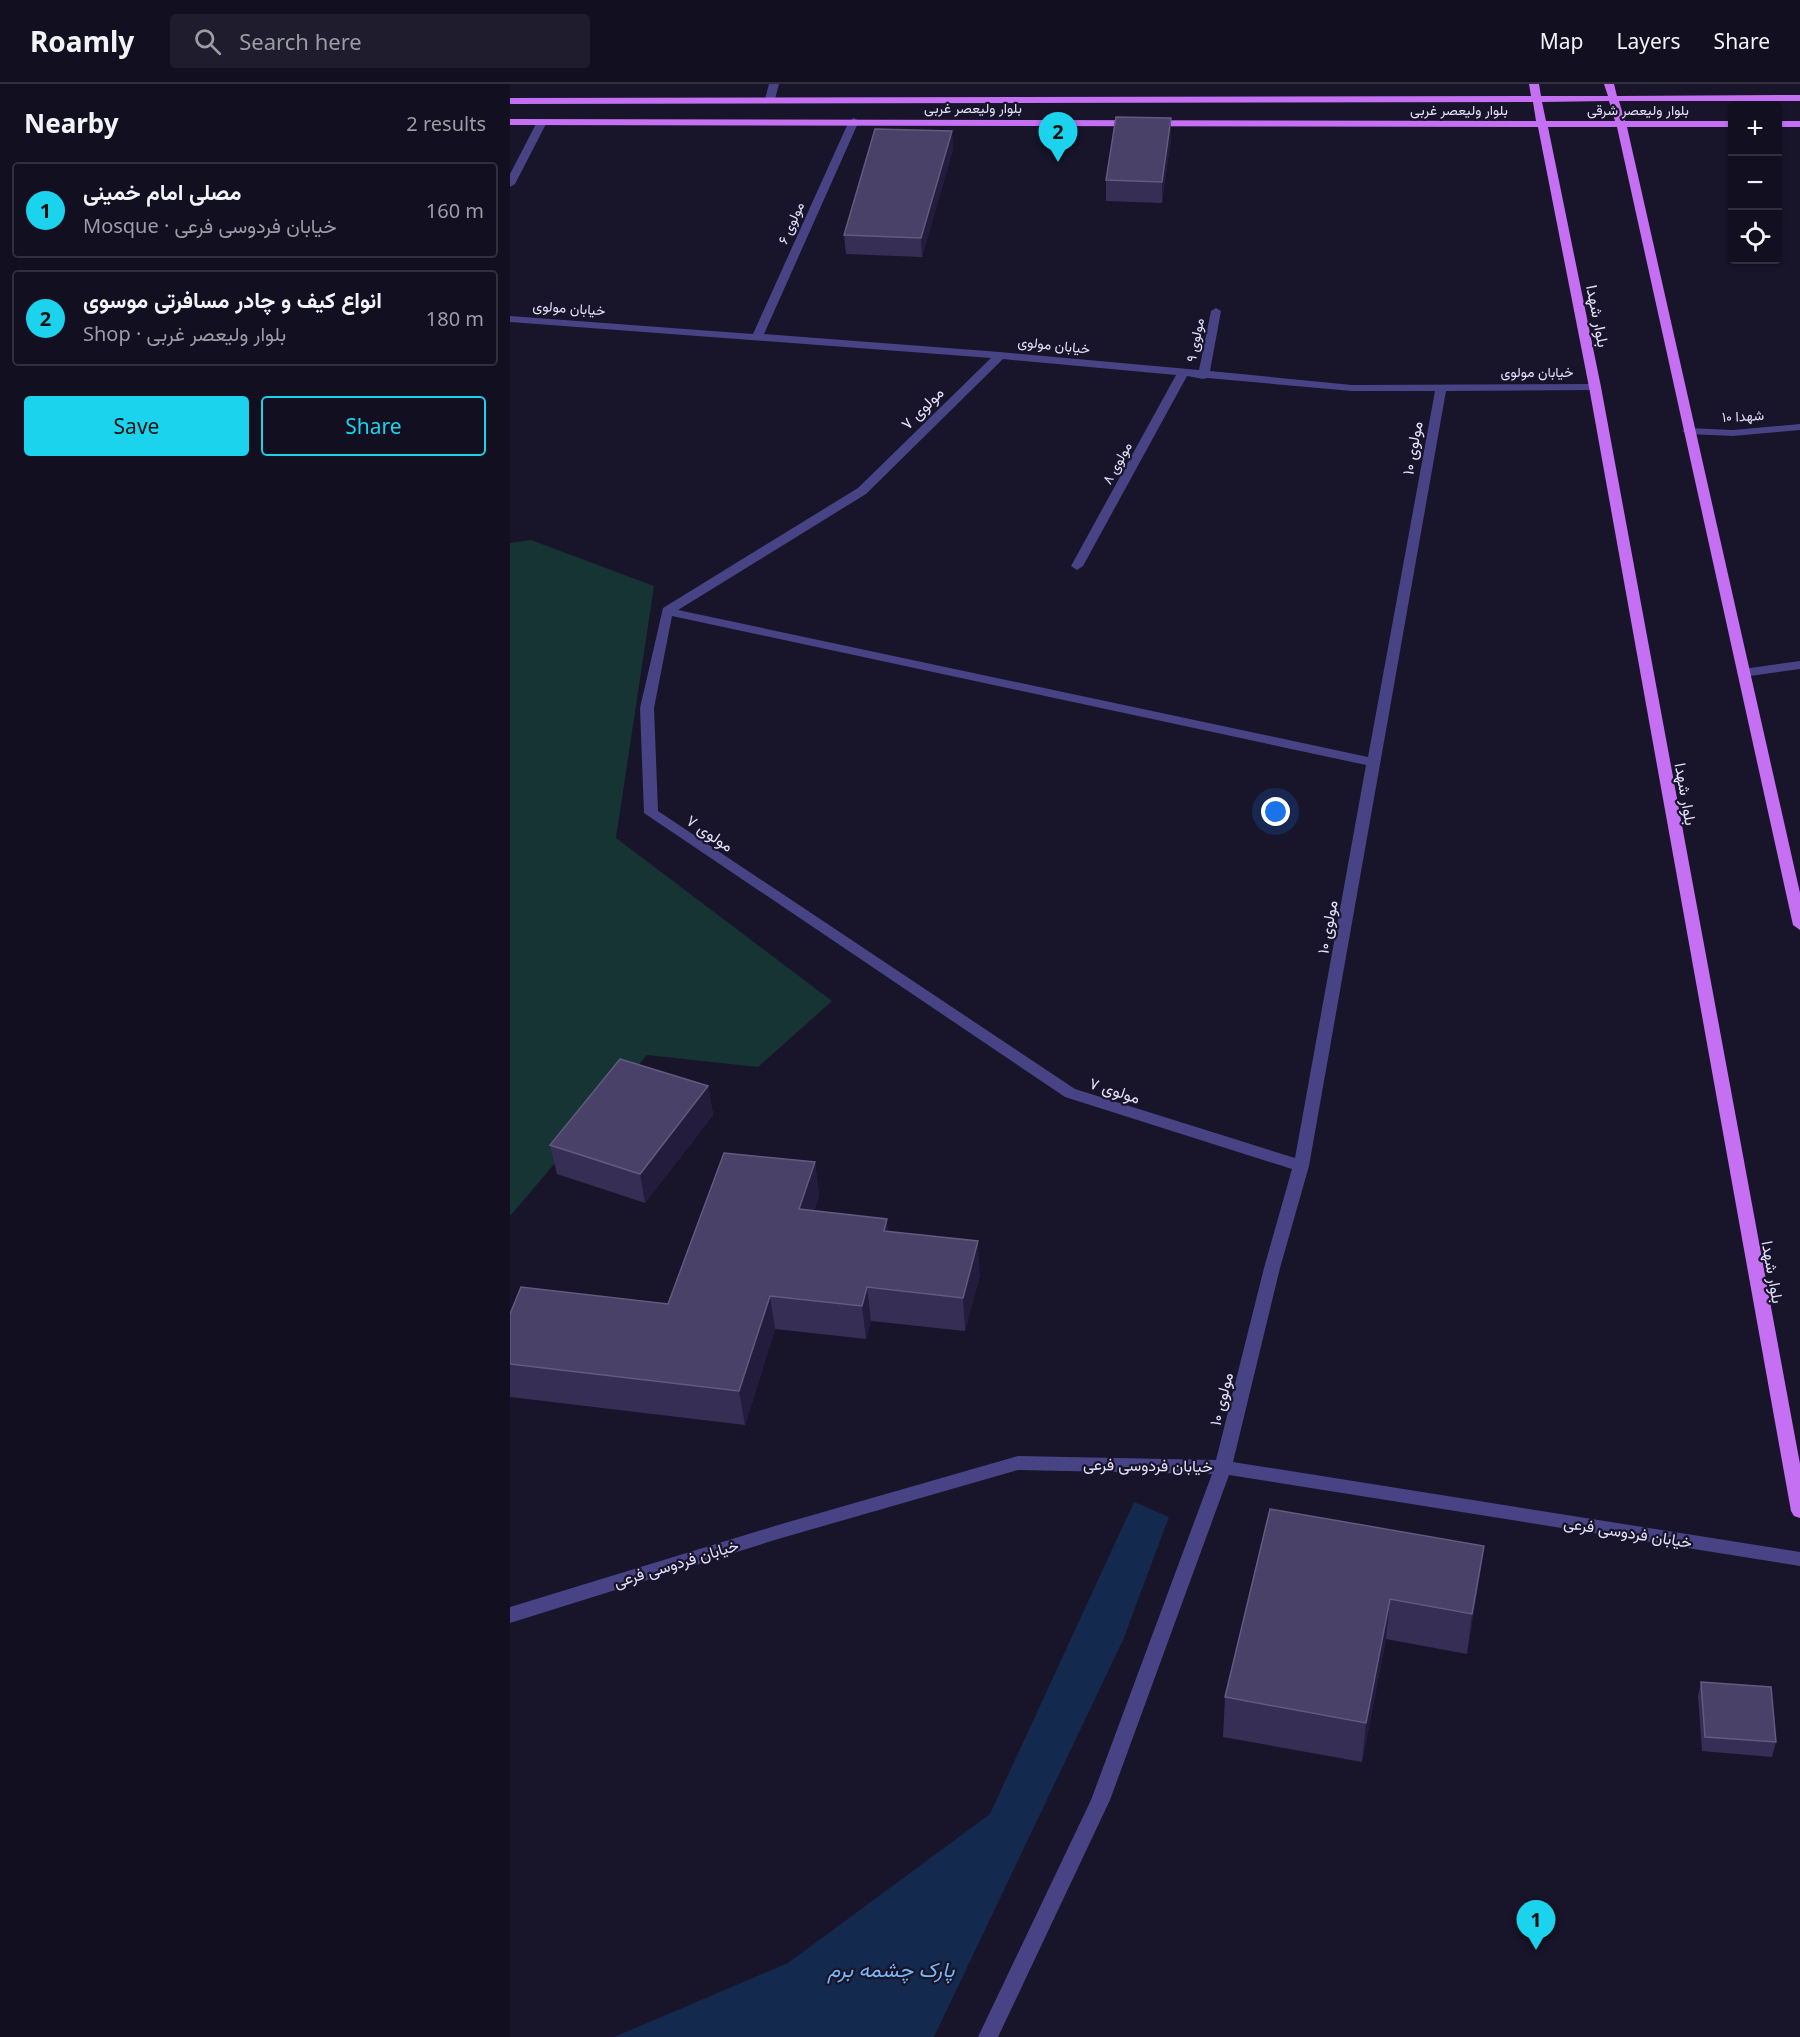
<!DOCTYPE html>
<html lang="en">
<head>
<meta charset="utf-8">
<style>
  body { margin:0; font-family:"Noto Sans",Vazirmatn,sans-serif; background:#1f1d2d; color:#f1f3f6 }
  .controls { position:absolute; right:18px; top:18px; display:grid; overflow:hidden; border-radius:6px; box-shadow:0 2px 4px #0004 }
  .controls button { width:54px; height:54px; display:grid; place-items:center; padding:0; border:0; border-bottom:2px solid #312f3e; background:#120f20; color:#f1f3f6; font:30px sans-serif }
  .you { position:absolute; left:766px; top:728px; width:21px; height:21px; margin:-15px; border:4px solid #fff; border-radius:50%; background:#1a73e8; box-shadow:0 0 0 9px #1a73e833 }
  .badge { display:grid; place-items:center; width:39px; height:39px; border-radius:50%; background:#1bd3ed; color:#111; font-size:20px; font-weight:700 }
  .pin { position:absolute; translate:-50% -50px; filter:drop-shadow(0 2px 3px #0008) }
  .pin::after { content:''; position:absolute; top:32px; width:21px; height:18px; background:inherit; clip-path:polygon(0 0,100% 0,50% 100%) }
  .list { margin:0; padding:0; list-style:none }
  h2 { display:flex; justify-content:space-between; align-items:center; height:78px; margin:0; padding:0 24px; font-size:26px }
  h2 small { font-size:20px; font-weight:400; color:#9c9ca5 }
  .list li { display:grid; grid-template-columns:39px 1fr auto; gap:18px; align-items:center; box-sizing:border-box; height:96px; margin:0 12px 12px; padding:0 12px; border:2px solid #312f3e; border-radius:6px }
  .list b { display:block; font-size:22px; white-space:nowrap }
  .list p { margin:0; font-size:20px; white-space:nowrap; color:#9c9ca5 }
  .list em { font-size:20px; font-style:normal; color:#9c9ca5 }
  .actions { display:flex; gap:12px; padding:18px 24px }
  .actions a { flex:1; padding:14px 0; border:2px solid #1bd3ed; border-radius:6px; text-align:center; font-size:21px; color:#1bd3ed }
  .actions .main { background:#1bd3ed; color:#111 }
  .icon { flex:none; width:33px; height:33px; fill:none; stroke:currentColor; stroke-width:2; stroke-linecap:round; stroke-linejoin:round }
  .map { position:relative; flex:none; width:1290px; height:1953px; overflow:hidden }
  header { display:flex; align-items:center; gap:36px; box-sizing:border-box; height:84px; padding:0 30px; background:#120f20; border-bottom:2px solid #312f3e }
  header strong { font-size:28px }
  nav { display:flex; gap:33px; margin-inline-start:auto; font-size:21px }
  .search { width:420px; height:54px; background:#1f1d2d; display:flex; align-items:center; gap:15px; box-sizing:border-box; padding:0 21px; border-radius:6px; color:#9c9ca5; font-size:22px }
  main { display:flex }
  aside { flex:1; background:#120f20 }
  .map>svg:first-child { display:block }
  .green { fill:#173434 }
  .water { fill:#14294e }
  .lines { fill:none; stroke-linecap:round; stroke-linejoin:round }
  .minor { fill:#474385; fill-rule:evenodd }
  .major { fill:#c570f3; fill-rule:evenodd }
  .wall { fill:#372e56 }
  .shaded-wall { fill:#231c3d }
  .building { fill:#494168; stroke:#625a7f; stroke-width:1.5 }
  .labels { text-anchor:middle; stroke-width:4.5; stroke-linejoin:round; paint-order:stroke }
  .far-street-label { font-size:14px; fill:#e3e0fc; stroke:#18142a }
  .street-label { font-size:16px; fill:#e3e0fc; stroke:#18142a }
  .near-water-label { font-size:21px; font-style:italic; fill:#76b7f4; stroke:#18142a }
</style>
</head>
<body>
<header>
<strong>Roamly</strong>
<div class="search"><svg class="icon" aria-label="search" viewBox="0 0 24 24"><circle cx="10" cy="10" r="6"/><path d="M15 15l6 6"/></svg>Search here</div>
<nav><a>Map</a><a>Layers</a><a>Share</a></nav>
</header>
<main>
<aside>
<h2>Nearby<small>2 results</small></h2>
<ul class="list">
<li><span class="badge">1</span><div><b>مصلی امام خمینی</b><p>Mosque · خیابان فردوسی فرعی</p></div><em>160 m</em></li>
<li><span class="badge">2</span><div><b>انواع کیف و چادر مسافرتی موسوی</b><p>Shop · بلوار ولیعصر غربی</p></div><em>180 m</em></li>
</ul>
<div class="actions"><a class="main">Save</a><a>Share</a></div>
</aside>
<div class="map">
<svg width="1290" height="1953" viewBox="0 0 1290 1953">
  <rect width="100%" height="100%" fill="#18142a"/>
  <path class="green" d="M21 456 144 502 106 754 322 917 248 983 137 971 0 1132V459Z"/>
  <path class="water" d="M624 1418 659 1433 613 1556 424 1953H104L278 1879 480 1730Z"/>
  <g class="lines">
    <path class="minor" d="M259 0H269L265 15 260 18 255 15Z
      M344 34 349 37 254 250 490 268 689 286 701 227 706 224 711 227 700 287 842 301 1085 300 1091 303 1085 306 936 307 799 1082 770 1184 723 1378 1290 1468V1482L719 1391 600 1716 488 1953H468L581 1716 702 1390 508 1386 268 1455 0 1539V1523L268 1441 508 1372 706 1376 754 1184 782 1085 555 1013 134 729 130 624 153 524 348 404 481 274 0 238V232L243 250 339 37ZM493 275 666 291 561 482 567 486 573 482 677 292 693 295 697 294 842 307H925L858 673 168 526 356 410ZM162 532 856 681 785 1074 565 1005 148 727 144 624Z
      M32 35 37 38 5 100 0 103V90L27 38Z
      M1290 340V346L1223 352 1178 350 1172 347 1178 344 1223 346Z
      M1290 577V585L1233 593 1227 589 1233 585Z"/>
    <path class="major" d="M1019 0H1029L1031 12H1098L1094 0H1104L1107 12 1290 11V17H1109L1115 37H1222V43H1117L1290 809V846L1283 841 1107 43H1038L1091 303 1290 1380V1434L1284 1432 1281 1427 1079 303 1028 43 0 41V35L1026 37 1023 18 0 20V14L1021 12ZM1099 17 1105 37H1036L1032 18Z
      M1268 37H1290V43H1268Z"/>
  </g>
  <path class="wall" d="M661 34V54L652 119 596 117V96Z
    M442 47 443 65 412 173 336 170 334 151Z
    M198 1002 203 1031 135 1119 47 1090 40 1061Z
    M305 1078 309 1112 304 1127 379 1147 470 1191 455 1247 361 1237 356 1255 265 1245 235 1341 0 1313V1230L158 1220Z
    M760 1425 974 1462 968 1502 957 1570 876 1555 852 1678 713 1653 715 1613Z
    M1191 1598 1266 1658 1262 1673 1192 1667 1188 1612Z"/>
  <path class="shaded-wall" d="M661 34V54L652 119V98Z
    M442 47 443 65 412 173 411 154Z
    M198 1002 203 1031 135 1119 130 1090Z
    M305 1078 309 1112 294 1159 289 1125Z
    M377 1135 381 1168 374 1147Z
    M468 1157 470 1191 455 1247 453 1214Z
    M357 1203 361 1237 356 1255 352 1222Z
    M260 1212 265 1245 235 1341 229 1307Z
    M974 1462 968 1502 957 1570 962 1530Z
    M880 1515 876 1555 852 1678 856 1639Z"/>
  <path class="building" d="M606 33 661 34 652 98 596 96Z
    M365 45 442 47 411 154 334 151Z
    M110 975 198 1002 130 1090 40 1061Z
    M214 1069 305 1078 289 1125 377 1135 374 1147 468 1157 453 1214 357 1203 352 1222 260 1212 229 1307 0 1280V1230L11 1203 158 1220Z
    M760 1425 974 1462 962 1530 880 1515 856 1639 715 1613Z
    M1191 1598 1261 1603 1266 1658 1195 1653Z"/>
  <g class="labels">
    <g class="far-street-label">
      <text x="463" y="29">بلوار ولیعصر غربی</text>
      <text x="949" y="31">بلوار ولیعصر غربی</text>
      <text x="1128" y="31">بلوار ولیعصر شرقی</text>
      <text transform="translate(281 139) rotate(-66)" y="5">مولوی ۶</text>
      <text transform="translate(59 224) rotate(4)" y="5">خیابان مولوی</text>
      <text transform="translate(685 256) rotate(-79)" y="5">مولوی ۹</text>
      <text transform="translate(544 261) rotate(6)" y="5">خیابان مولوی</text>
      <text x="1027" y="293">خیابان مولوی</text>
      <text transform="translate(1233 332) rotate(-3)" y="5">شهدا ۱۰</text>
      <text transform="translate(607 379) rotate(-61)" y="5">مولوی ۸</text>
    </g>
    <g class="street-label">
      <text transform="translate(1088 232) rotate(79)" y="6">بلوار شهدا</text>
      <text transform="translate(412 324) rotate(-45)" y="6">مولوی ۷</text>
      <text transform="translate(902 364) rotate(-80)" y="6">مولوی ۱۰</text>
      <text transform="translate(1176 710) rotate(80)" y="6">بلوار شهدا</text>
      <text transform="translate(200 749) rotate(34)" y="6">مولوی ۷</text>
      <text transform="translate(817 843) rotate(-80)" y="6">مولوی ۱۰</text>
      <text transform="translate(605 1006) rotate(18)" y="6">مولوی ۷</text>
      <text transform="translate(1263 1188) rotate(80)" y="6">بلوار شهدا</text>
      <text transform="translate(711 1315) rotate(-76)" y="6">مولوی ۱۰</text>
      <text transform="translate(638 1381) rotate(1)" y="6">خیابان فردوسی فرعی</text>
      <text transform="translate(1118 1448) rotate(9)" y="6">خیابان فردوسی فرعی</text>
      <text transform="translate(166 1479) rotate(-17)" y="6">خیابان فردوسی فرعی</text>
    </g>
    <g class="near-water-label">
      <text x="381" y="1893">پارک چشمه برم</text>
    </g>
  </g>
</svg>
<div class="controls">
<button>+</button>
<button>−</button>
<button><svg class="icon" aria-label="locate" viewBox="0 0 24 24"><circle cx="12" cy="12" r="6"/><path d="M12 2v4M12 18v4M2 12h4M18 12h4"/></svg></button>
</div>
<div class="you"></div>
<div class="pin badge" style="left:1026px;top:1866px">1</div>
<div class="pin badge" style="left:548px;top:78px">2</div>
</div>
</main>
</body>
</html>
